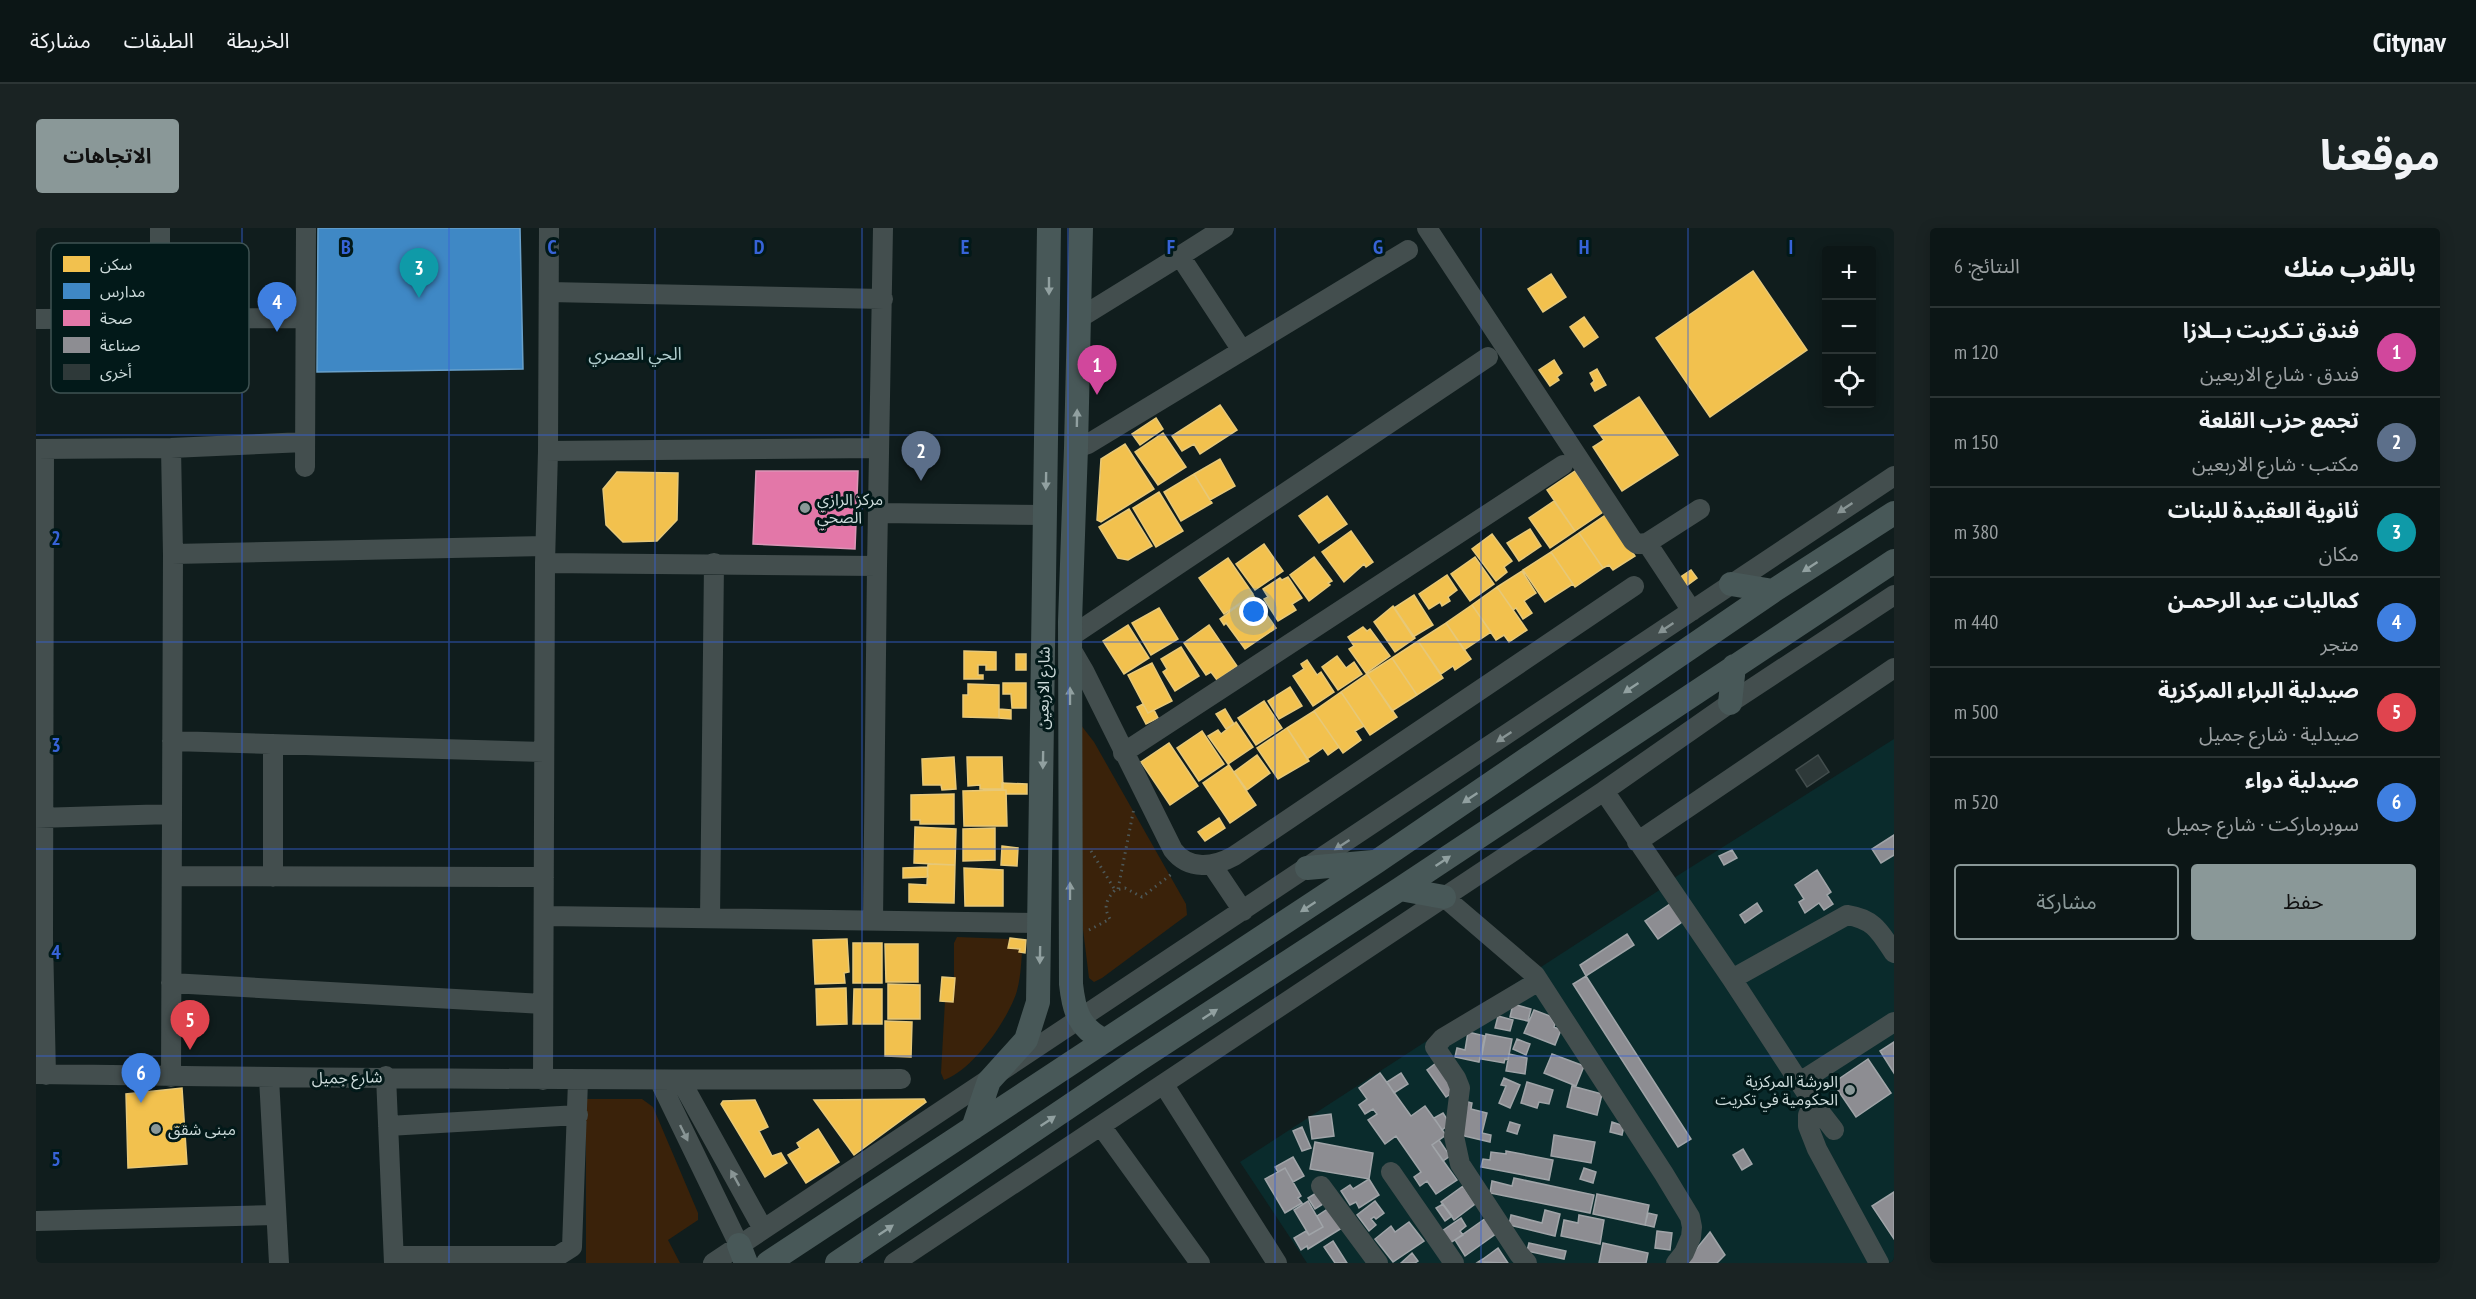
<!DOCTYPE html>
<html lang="ar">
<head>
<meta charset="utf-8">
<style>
  body { margin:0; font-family:"PT Sans Narrow","Noto Sans Arabic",sans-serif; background:#1a2323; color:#f1f3f6; direction:rtl }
  .controls { position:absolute; right:18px; top:18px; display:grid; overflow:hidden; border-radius:6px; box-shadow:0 3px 15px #0003 }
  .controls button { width:54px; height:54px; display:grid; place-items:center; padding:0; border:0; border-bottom:2px solid #2c3535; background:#0c1616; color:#f1f3f6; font:30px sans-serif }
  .you { position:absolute; left:1218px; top:384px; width:21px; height:21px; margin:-15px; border:4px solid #fff; border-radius:50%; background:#1a73e8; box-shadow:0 0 0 9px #1a73e833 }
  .badge { display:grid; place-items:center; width:39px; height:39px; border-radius:50%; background:#8a9898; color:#fff; font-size:20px; font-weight:700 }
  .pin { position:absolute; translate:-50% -50px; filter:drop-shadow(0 2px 3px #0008) }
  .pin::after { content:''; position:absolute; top:32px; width:21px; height:18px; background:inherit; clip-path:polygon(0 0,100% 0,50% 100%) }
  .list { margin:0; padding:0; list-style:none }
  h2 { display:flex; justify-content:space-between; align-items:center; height:78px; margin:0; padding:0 24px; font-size:26px }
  h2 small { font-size:20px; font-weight:400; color:#9a9fa1 }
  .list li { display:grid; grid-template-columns:39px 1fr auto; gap:18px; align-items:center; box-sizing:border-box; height:90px; padding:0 24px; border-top:2px solid #2c3535 }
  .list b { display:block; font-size:22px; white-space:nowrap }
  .list p { margin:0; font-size:20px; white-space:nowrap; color:#9a9fa1 }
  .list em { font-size:20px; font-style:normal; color:#9a9fa1 }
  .actions { display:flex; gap:12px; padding:18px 24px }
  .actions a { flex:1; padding:14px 0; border:2px solid #8a9898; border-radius:6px; text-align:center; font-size:21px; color:#8a9898 }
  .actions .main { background:#8a9898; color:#111 }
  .icon { flex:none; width:33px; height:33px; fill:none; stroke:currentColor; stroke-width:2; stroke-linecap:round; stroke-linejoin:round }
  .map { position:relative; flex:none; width:1858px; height:1035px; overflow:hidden; direction:ltr; border-radius:6px }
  header { display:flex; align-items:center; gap:36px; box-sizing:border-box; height:84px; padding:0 30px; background:#0c1616; border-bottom:2px solid #2c3535 }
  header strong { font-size:28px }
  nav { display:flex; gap:33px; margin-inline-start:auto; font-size:21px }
  .intro { display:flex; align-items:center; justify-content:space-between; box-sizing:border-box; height:144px; padding:0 36px }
  h1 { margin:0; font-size:42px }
  .button { padding:15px 27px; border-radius:6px; background:#8a9898; color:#111; font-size:21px; font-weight:700 }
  main { display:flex; gap:36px; padding:0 36px }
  aside { flex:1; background:#0c1616; border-radius:6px; box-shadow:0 3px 15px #0003 }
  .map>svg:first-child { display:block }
  .built { fill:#0a2b2c }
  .green { fill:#3a220a }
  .homes { fill:#f2c14e; stroke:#e7c878; stroke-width:1.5 }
  .schools { fill:#3f88c5; stroke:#69a1cb; stroke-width:1.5 }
  .health { fill:#e377a8; stroke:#dc95b7; stroke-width:1.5 }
  .industry { fill:#8d8d92; stroke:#a0a4a8; stroke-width:1.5 }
  .building { fill:#2e3939; stroke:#424d4d; stroke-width:1.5 }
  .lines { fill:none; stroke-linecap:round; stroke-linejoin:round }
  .path { stroke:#4d5858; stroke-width:3; stroke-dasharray:1.5 4.5; stroke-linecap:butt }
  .minor { stroke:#434e4e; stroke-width:20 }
  .major { stroke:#485858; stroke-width:24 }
  .oneway { fill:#91a0a0 }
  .oneway2 { fill:#889494 }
  .grid { fill:none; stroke:#3763d8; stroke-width:1.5; stroke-opacity:0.55 }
  .poi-dot { fill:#8a9898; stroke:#021919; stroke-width:2 }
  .labels { text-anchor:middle; stroke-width:6; stroke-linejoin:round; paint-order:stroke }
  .poi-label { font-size:16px; fill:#ccdada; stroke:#021919; text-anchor:start }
  .street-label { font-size:16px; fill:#ccdada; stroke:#021919 }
  .neighbourhood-label { font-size:18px; fill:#b0cccd; stroke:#021919 }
  .key { fill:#021919; stroke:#3f5353; stroke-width:1.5 }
  .key-label { font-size:16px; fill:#ccdada }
  .grid-label { font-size:20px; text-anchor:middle; font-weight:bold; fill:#3763d8; stroke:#021919; stroke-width:6; stroke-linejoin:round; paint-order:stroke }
</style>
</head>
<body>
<header>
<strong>Citynav</strong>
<nav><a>الخريطة</a><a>الطبقات</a><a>مشاركة</a></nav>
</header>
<div class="intro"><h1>موقعنا</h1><a class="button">الاتجاهات</a></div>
<main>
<aside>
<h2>بالقرب منك<small>النتائج: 6</small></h2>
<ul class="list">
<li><span class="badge" style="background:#d1479c">1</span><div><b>فندق تـكريت بــلازا</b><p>فندق · شارع الاربعين</p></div><em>120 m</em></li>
<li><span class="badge" style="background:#5c6f8a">2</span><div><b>تجمع حزب القلعة</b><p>مكتب · شارع الاربعين</p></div><em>150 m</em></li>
<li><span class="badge" style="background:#0f9aa8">3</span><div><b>ثانوية العقيدة للبنات</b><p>مكان</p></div><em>380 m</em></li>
<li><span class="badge" style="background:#3f7fe0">4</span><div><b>كماليات عبد الرحمـن</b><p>متجر</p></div><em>440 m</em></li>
<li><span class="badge" style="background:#e0444e">5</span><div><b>صيدلية البراء المركزية</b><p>صيدلية · شارع جميل</p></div><em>500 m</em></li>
<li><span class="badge" style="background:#3f7fe0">6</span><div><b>صيدلية دواء</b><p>سوبرماركت · شارع جميل</p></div><em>520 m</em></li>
</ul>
<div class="actions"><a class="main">حفظ</a><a>مشاركة</a></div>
</aside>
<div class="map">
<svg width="1858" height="1035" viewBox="0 0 1858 1035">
  <rect width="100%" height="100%" fill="#101d1d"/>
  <path class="built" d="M1858 511V1035H1271L1204 934 1622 663 1641 648Z"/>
  <path class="green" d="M1041 492 1058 514 1150 676 1151 687 1066 750 1058 754 1053 750 1044 677Z
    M921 709 973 711 972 720 984 721 983 724H986C985 739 984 758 978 771 967 798 936 842 908 852L905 845 909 773 918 774V715Z
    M550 871H606L617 879 662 985V992L632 1012 644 1035H550Z"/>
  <path class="homes" d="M1717 43 1771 122 1674 189 1620 110Z
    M1515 46 1530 69 1507 84 1492 61Z
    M1548 89 1562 109 1548 119 1534 99Z
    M1518 132 1526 145 1521 149 1523 152 1514 158 1503 142Z
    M1561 141 1570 157 1559 163 1555 156 1558 153 1554 145Z
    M1603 169 1642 227 1586 263 1557 219 1568 212 1558 198Z
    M1184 177 1201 202 1164 226 1158 216 1146 223 1136 208Z
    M1120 190 1127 201 1104 217 1096 206Z
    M1127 205 1150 239 1122 257 1099 224Z
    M1089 216 1118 261 1065 294 1061 292 1065 231Z
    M1184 231 1199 258 1174 272 1158 246Z
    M1539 243 1567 284 1539 303 1511 262Z
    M581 244 642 245 641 292 621 313 587 314 570 297 567 261Z
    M1158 246 1176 275 1145 293 1128 264Z
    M1123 264 1147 303 1120 319 1097 280Z
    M1291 268 1311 296 1283 315 1263 288Z
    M1518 273 1539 303 1514 320 1493 290Z
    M1093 281 1116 318 1092 332 1082 330 1063 299Z
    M1571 286 1599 328 1577 342 1573 337 1567 340 1543 305Z
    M1494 301 1505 318 1483 333 1471 315Z
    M1315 303 1337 334 1330 339 1328 336 1308 354 1286 324Z
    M1543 305 1567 340 1539 359 1515 324Z
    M1456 306 1476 333 1468 339 1471 344 1460 353 1436 321Z
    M1228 316 1247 343 1219 362 1200 336Z
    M1515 324 1537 356 1509 374 1487 342Z
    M1278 329 1296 353 1292 355 1294 357 1273 373 1254 347Z
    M1439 329 1458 356 1434 373 1415 346Z
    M1192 330 1217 366 1188 386 1163 350Z
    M1655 342 1661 350 1649 359 1643 350Z
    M1486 343 1500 365 1488 373 1496 385 1487 391 1480 380 1477 382 1461 359Z
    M1411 347 1421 362 1412 369 1414 373 1406 378 1404 374 1393 381 1383 366Z
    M1252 349 1266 370 1256 376 1260 382 1242 393 1228 371 1232 369 1227 361 1244 350 1246 352Z
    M1461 359 1491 402 1473 414 1468 407 1460 412 1436 377Z
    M1217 367 1240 400 1209 421 1190 395 1188 397 1184 391Z
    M1378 367 1397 397 1377 409 1358 380Z
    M1436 377 1455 404 1428 422 1410 395Z
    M1357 378 1379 410 1359 424 1338 394Z
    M1123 380 1142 411 1115 427 1096 395Z
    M1410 395 1435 431 1419 442 1417 438 1405 446 1382 413Z
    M1092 397 1113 430 1088 446 1067 413Z
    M1173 397 1201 438 1181 452 1175 444 1170 447 1148 415Z
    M1327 399 1331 403 1334 401 1354 428 1330 445 1313 421 1318 418 1312 409Z
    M1382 413 1407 450 1381 467 1356 430Z
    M1145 419 1163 448 1139 463 1127 444 1131 441 1125 431Z
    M928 423 960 424V442H950V437H942V447H947V451H928Z
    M980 426H990V442H980Z
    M1301 428 1310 440 1318 434 1326 446 1302 462 1286 439Z
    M1356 430 1381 467 1356 483 1331 446Z
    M1271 432 1281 447 1285 444 1298 464 1277 478 1257 448 1268 441 1265 436Z
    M1116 435 1136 473 1112 485 1092 447Z
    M1331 446 1361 489 1334 507 1305 464Z
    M967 455H990V480H976L975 466H967Z
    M932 456 963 457V490L927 489V467H932Z
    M1254 459 1266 478 1243 491 1232 473Z
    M1305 464 1328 498 1319 503 1325 512 1307 525 1278 483Z
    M1228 473 1246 500 1220 517 1202 490Z
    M1107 476 1112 485 1118 482 1122 490 1110 496 1101 479Z
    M963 481 975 482V491L963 490Z
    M1189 481 1198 496 1190 501 1180 486Z
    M1278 483 1303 519 1292 527 1287 520 1271 531 1251 500Z
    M1200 494 1217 519 1192 536 1172 508 1182 502 1185 506Z
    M1251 500 1273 533 1242 551 1221 520Z
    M1166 503 1188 536 1163 553 1141 520Z
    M1133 515 1162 558 1134 577 1105 534Z
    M1221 527 1234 545 1211 562 1198 544Z
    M918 529 920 561 906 562 905 557H887L886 531Z
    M931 529H966L967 561H944V557L932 558Z
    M1193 537 1220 577 1194 595 1167 555Z
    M966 555 991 556V566H970V562H966Z
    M970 562 971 598H928L927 563Z
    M918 566V596H884V592H875V567Z
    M1183 590 1189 600 1169 613 1162 604Z
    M879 599 920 601 919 637 878 635Z
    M959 600V632L927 633V601Z
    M966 618 982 620 981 638 965 637Z
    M892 636 919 637 918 675 873 674V656L891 657Z
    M891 639 892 649 867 650V640Z
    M928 640 967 642V678H929Z
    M974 710 990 712 989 725 983 724 984 721 972 720Z
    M811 711 813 744 808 745 809 755 779 756 777 712Z
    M817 715H846V755H817Z
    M849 716H882V754H850Z
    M906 749 919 750 917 774 904 773Z
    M852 756 884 757V791H852Z
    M810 760 811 796 781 797 780 761Z
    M818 761H846V796H817Z
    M849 793 876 794 875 829 849 828Z
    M146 860 151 936 92 940 90 866Z
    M888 871 890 874 818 927 778 872Z
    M719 872 732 899 723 903 736 928 745 925 751 935 729 949 685 876 687 873Z
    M782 901 803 934 770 955 752 927 764 920 761 915Z"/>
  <path class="schools" d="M282 0H484L487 141 281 144Z"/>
  <path class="health" d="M720 243H822L819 321 717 316Z"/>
  <path class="industry" d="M1858 607V627L1845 635 1836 621Z
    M1696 622 1701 630 1688 637 1683 628Z
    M1781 642 1795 664 1791 667 1797 676 1788 682 1783 675 1769 685 1763 674 1768 671 1759 657Z
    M1721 675 1726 683 1709 695 1704 687Z
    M1634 676 1646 694 1622 711 1609 693Z
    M1591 706 1598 717 1550 748 1544 737Z
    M1550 748 1655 911 1642 919 1537 756Z
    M1477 776 1495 781 1492 793 1474 789Z
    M1498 782 1514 788 1519 796 1518 799 1525 802 1519 817 1488 805Z
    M1462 788 1477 792 1474 803 1459 800Z
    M1432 804 1449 808 1443 834 1419 829 1421 820 1429 822Z
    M1450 806 1476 811 1472 832 1469 831 1468 835 1445 831Z
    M1481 811 1494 816 1490 827 1477 821Z
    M1858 814V845L1844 823Z
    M1473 826 1491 830 1489 846 1470 843Z
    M1516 826 1548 838 1540 858 1508 845Z
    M1832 831 1855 865 1820 889 1797 855Z
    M1400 835 1419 863 1410 869 1391 842Z
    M1344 845 1375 888 1389 878 1410 907 1396 917 1421 952 1400 966 1391 953 1384 958 1378 949 1385 944 1360 908 1349 916 1332 892 1341 886 1337 881 1329 886 1323 877 1331 871 1323 860Z
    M1365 845 1372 856 1358 865 1351 854Z
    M1468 850 1484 857 1474 880 1463 875 1470 858 1465 857Z
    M1491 854 1517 862 1513 876 1503 874 1501 880 1485 875Z
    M1536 858 1566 866 1561 887 1531 879Z
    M1432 874 1436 875 1435 881 1451 885 1446 905 1455 907 1454 914 1424 907Z
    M1407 885 1414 896 1406 902 1398 890Z
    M1295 886 1298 908 1276 911 1273 889Z
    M1474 894 1484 897 1481 906 1471 903Z
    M1576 894 1588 898 1586 907 1574 904Z
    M1266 899 1275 920 1266 923 1257 903Z
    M1518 907 1559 914 1555 935 1515 928Z
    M1403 912 1414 928 1407 933 1396 917Z
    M1279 914 1337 925 1333 951 1274 941Z
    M1707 921 1716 936 1706 942 1697 927Z
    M1470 923 1517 932 1513 952 1445 939 1447 931 1454 932 1455 924 1470 926Z
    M1257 929 1268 948 1257 954 1249 940 1242 944 1239 939Z
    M1249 940 1265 968 1262 970 1266 975 1249 985 1229 951Z
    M1548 940 1560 944 1557 955 1544 951Z
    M1478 950 1558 967 1554 985 1454 965 1456 953 1476 958Z
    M1333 951 1343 967 1323 980 1320 974 1314 977 1305 963 1314 957 1317 961Z
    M1427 958 1439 976 1418 992 1405 974Z
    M1858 964V1011L1836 978Z
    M1280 965 1287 976 1279 981 1272 970Z
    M1561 966 1613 977 1609 997 1557 986Z
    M1272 973 1287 999 1273 1007 1258 982Z
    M1339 973 1348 985 1340 991 1338 989 1335 991 1340 997 1333 1003 1321 987Z
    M1407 976 1416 988 1409 993 1400 980Z
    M1293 980 1306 1000 1272 1021 1271 1018 1265 1022 1258 1010 1270 1003 1273 1007 1287 999 1281 988Z
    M1509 982 1524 986 1519 1008 1473 997 1475 987 1506 995Z
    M1612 985 1621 987 1618 999 1609 997Z
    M1543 987 1568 992 1564 1016 1525 1008 1528 992 1542 995Z
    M1425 990 1430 998 1424 1003 1427 1007 1414 1015 1406 1003Z
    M1450 990 1461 1005 1429 1028 1419 1012Z
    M1373 994 1388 1013 1357 1034 1339 1011 1355 998 1359 1004Z
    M1621 1003 1636 1005 1634 1022 1619 1020Z
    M1674 1004 1689 1027 1681 1035H1649Z
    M1297 1013 1311 1035H1299L1288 1019Z
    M1493 1015 1530 1023 1528 1031 1491 1023Z
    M1567 1015 1612 1025 1610 1035H1563Z
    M1462 1020 1472 1035 1442 1034 1447 1031Z
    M1376 1025 1382 1033 1379 1035H1365Z"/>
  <path class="building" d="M1782 527 1793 544 1771 559 1760 542Z"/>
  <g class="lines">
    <path class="path" d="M1055 623 1079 662
      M1082 661 1098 580
      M1053 702 1074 691C1067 679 1070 672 1079 662L1089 660 1106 669 1137 645"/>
    <path class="minor" d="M124 0V90
      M1188 0 1144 28 1205 121
      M1391 0 1597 313 1601 316 1611 315 1664 281
      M513 64 847 71
      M0 91 269 90
      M1042 91 1144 28
      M1040 220 1052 216 1372 22
      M0 221 135 220 269 214
      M8 221 7 712 10 847
      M512 223 843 220
      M269 239 270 0
      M843 285 1010 287
      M1611 315 1656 383
      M137 326 509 318
      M509 335 841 338 837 693
      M841 338 847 0
      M1034 409 1452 129
      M1034 419 1048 443 1137 622C1153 643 1178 639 1198 628L1598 358
      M136 513 508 524
      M1087 525 1527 237
      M1568 563 1696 751 1777 875 1798 902
      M0 590 136 586
      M1601 614 1858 440
      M1176 637 1207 683
      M136 648 508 649
      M237 649V516
      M1408 669 1499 747 1628 946 1654 989 1656 999 1655 1009 1648 1025 1640 1035
      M509 688 1005 695
      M674 691 678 335
      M1696 751 1811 687C1838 691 1844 704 1858 725
      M135 755 507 776
      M0 846C288 850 577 853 865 851
      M350 848 358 1035
      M135 849 137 326 135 220
      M233 850 243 1035
      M507 852 509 335 512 223 513 0
      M623 852 703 1017
      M645 853 727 1001
      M1764 854 1858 794
      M1128 857 1241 1035
      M1777 875 1772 887V898L1781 921 1843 1035
      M352 898 542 887
      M1065 898 1164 1035
      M1355 944 1418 1035
      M1285 958 1342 1035
      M0 993 240 987
      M358 1028H522L536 1019 542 853
      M677 1035 1858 248
      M858 1035 1568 563 1694 475 1858 367
      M1491 1035 1483 1026 1424 936 1418 908 1424 860 1420 850 1399 819 1407 810 1503 753"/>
    <path class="major" d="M1045 0 1040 220 1034 394 1035 756C1038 784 1043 800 1069 813
      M1695 356 1737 363
      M1694 475 1698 438
      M1271 640 1337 634
      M1364 661 1408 669
      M937 900 953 853 990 812 1002 774 1013 0
      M703 1017 710 1035
      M732 1035 1340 634 1737 363 1858 285
      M801 1035 1102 832 1364 661 1858 333"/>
  </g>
  <defs><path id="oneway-solid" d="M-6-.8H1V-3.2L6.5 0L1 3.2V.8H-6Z" transform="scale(1.5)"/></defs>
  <g class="oneway">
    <use href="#oneway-solid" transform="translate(1013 58) rotate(90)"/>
    <use href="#oneway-solid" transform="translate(1041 190) rotate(-89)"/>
    <use href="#oneway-solid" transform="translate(1010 253) rotate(91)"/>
    <use href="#oneway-solid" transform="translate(1774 339) rotate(147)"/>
    <use href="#oneway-solid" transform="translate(1595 460) rotate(146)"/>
    <use href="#oneway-solid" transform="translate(1034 468) rotate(-90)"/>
    <use href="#oneway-solid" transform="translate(1007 532) rotate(91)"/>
    <use href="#oneway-solid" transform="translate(1434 570) rotate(146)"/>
    <use href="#oneway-solid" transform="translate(1407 633) rotate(-34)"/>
    <use href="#oneway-solid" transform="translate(1034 663) rotate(-90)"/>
    <use href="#oneway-solid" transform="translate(1272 679) rotate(147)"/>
    <use href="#oneway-solid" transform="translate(1004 727) rotate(91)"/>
    <use href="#oneway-solid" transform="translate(1174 786) rotate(-33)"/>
    <use href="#oneway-solid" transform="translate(1012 893) rotate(-34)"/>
    <use href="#oneway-solid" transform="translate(850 1002) rotate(-34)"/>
  </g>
  <g class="oneway2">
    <use href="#oneway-solid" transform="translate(1809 280) rotate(146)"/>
    <use href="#oneway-solid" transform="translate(1630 400) rotate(146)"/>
    <use href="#oneway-solid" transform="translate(1468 509) rotate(146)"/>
    <use href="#oneway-solid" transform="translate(1306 617) rotate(147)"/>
    <use href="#oneway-solid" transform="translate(648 905) rotate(64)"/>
    <use href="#oneway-solid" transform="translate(699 950) rotate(-119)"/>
  </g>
  <path class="grid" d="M206 0V1035M413 0V1035M619 0V1035M826 0V1035M1032 0V1035M1239 0V1035M1445 0V1035M1652 0V1035M0 207H1858M0 414H1858M0 621H1858M0 828H1858"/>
  <g class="poi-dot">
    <circle cx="769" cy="280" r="6"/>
    <circle cx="1814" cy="862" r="6"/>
    <circle cx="120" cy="901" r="6"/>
  </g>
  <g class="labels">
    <g class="poi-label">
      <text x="781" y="277">مركز الرازي<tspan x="781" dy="18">الصحي</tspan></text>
      <text x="1802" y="859" text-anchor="end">الورشة المركزية<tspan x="1802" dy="18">الحكومية في تكريت</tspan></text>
      <text x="132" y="907">مبنى شقق</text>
    </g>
    <g class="street-label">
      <text transform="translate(1007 460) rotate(-89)" y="6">شارع الاربعين</text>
      <text transform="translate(311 849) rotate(-1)" y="6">شارع جميل</text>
    </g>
    <g class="neighbourhood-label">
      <text x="599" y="132">الحي العصري</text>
    </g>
  </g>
  <rect x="15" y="15" width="198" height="150" rx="9" class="key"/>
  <rect x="27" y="28" width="27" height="16" fill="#f2c14e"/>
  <rect x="27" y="55" width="27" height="16" fill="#3f88c5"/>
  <rect x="27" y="82" width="27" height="16" fill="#e377a8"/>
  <rect x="27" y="109" width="27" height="16" fill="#8d8d92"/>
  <rect x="27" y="136" width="27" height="16" fill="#2e3939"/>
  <g class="key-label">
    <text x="64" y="42">سكن</text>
    <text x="64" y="69">مدارس</text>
    <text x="64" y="96">صحة</text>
    <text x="64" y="123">صناعة</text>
    <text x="64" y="150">أخرى</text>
  </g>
  <g class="grid-label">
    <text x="310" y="26">B</text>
    <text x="516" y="26">C</text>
    <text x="723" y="26">D</text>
    <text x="929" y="26">E</text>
    <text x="1135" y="26">F</text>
    <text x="1342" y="26">G</text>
    <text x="1548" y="26">H</text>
    <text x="1755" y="26">I</text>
    <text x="20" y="317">2</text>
    <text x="20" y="524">3</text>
    <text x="20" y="731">4</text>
    <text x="20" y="938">5</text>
  </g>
</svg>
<div class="controls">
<button>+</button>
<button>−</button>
<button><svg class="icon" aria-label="locate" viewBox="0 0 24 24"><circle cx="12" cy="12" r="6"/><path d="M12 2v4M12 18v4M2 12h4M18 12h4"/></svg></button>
</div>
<div class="you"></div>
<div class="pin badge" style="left:1061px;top:167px;background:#d1479c">1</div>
<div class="pin badge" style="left:885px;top:253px;background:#5c6f8a">2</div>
<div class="pin badge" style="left:383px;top:70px;background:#0f9aa8">3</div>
<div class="pin badge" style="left:241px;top:104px;background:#3f7fe0">4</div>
<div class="pin badge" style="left:154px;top:822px;background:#e0444e">5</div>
<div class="pin badge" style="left:105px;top:875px;background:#3f7fe0">6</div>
</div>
</main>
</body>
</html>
